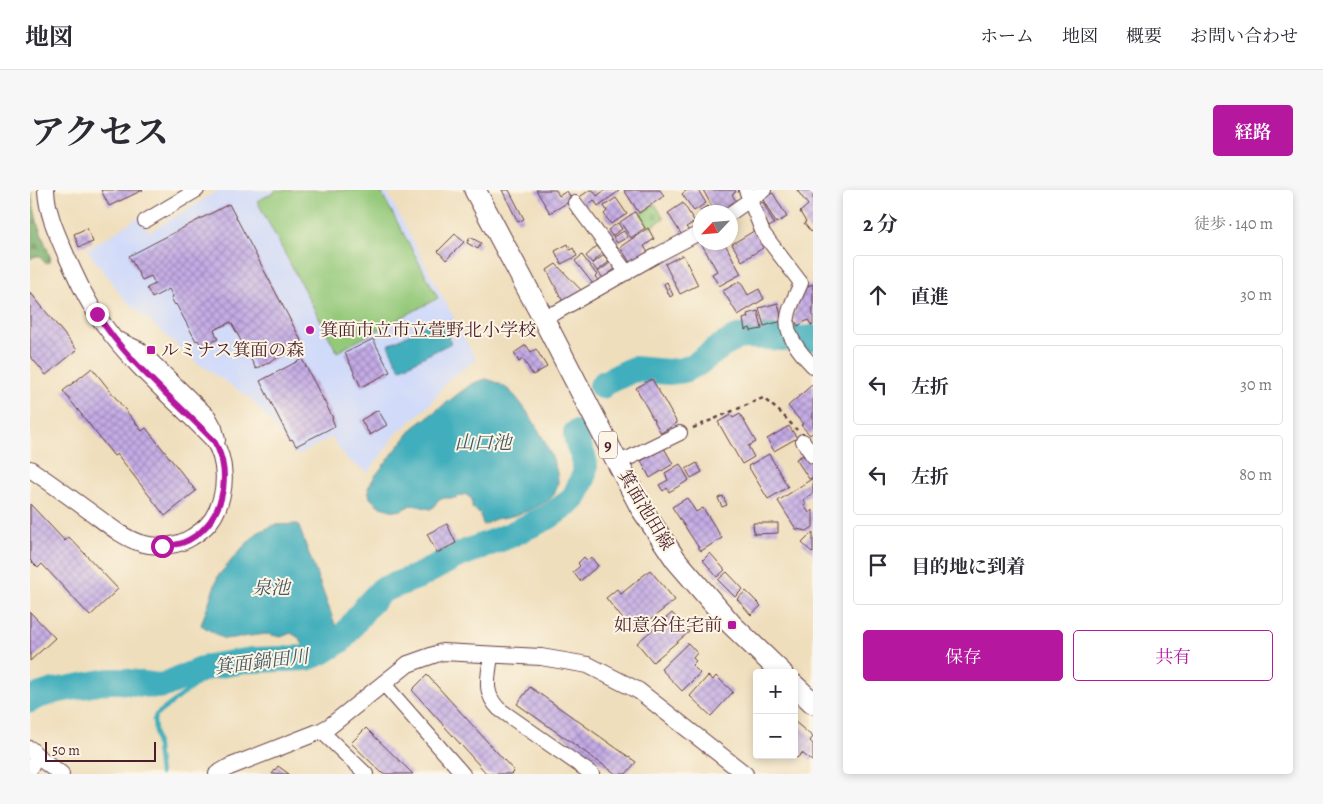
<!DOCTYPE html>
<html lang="ja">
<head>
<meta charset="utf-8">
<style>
  body { margin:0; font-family:Alegreya,"Noto Serif JP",serif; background:#f7f7f7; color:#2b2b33 }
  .controls { position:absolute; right:15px; bottom:15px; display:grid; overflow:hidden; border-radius:5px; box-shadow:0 2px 8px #0003 }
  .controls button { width:45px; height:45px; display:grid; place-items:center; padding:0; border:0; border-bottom:1px solid #e1e1e2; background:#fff; color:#2b2b33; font:25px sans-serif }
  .compass { position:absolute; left:663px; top:15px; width:45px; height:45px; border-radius:50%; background:#fff; box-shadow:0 2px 8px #0003; rotate:244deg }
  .scale { position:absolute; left:15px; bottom:12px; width:111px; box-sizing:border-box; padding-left:5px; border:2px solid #4a1f2b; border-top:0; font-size:14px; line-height:18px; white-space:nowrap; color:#4a1f2b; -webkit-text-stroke:4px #fcf5e5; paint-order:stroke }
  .stop { position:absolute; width:15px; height:15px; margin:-11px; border:4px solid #b5179e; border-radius:50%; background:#fff }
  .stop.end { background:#b5179e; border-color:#fff; box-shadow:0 1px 5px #0008 }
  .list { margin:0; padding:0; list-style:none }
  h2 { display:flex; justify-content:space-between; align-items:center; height:65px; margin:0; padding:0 20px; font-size:21px }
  h2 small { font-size:16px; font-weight:400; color:#7c7c81 }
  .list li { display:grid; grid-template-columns:32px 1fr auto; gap:15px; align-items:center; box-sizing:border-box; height:80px; margin:0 10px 10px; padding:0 10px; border:1px solid #e1e1e2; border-radius:5px }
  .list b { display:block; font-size:19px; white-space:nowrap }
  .list em { font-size:16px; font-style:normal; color:#7c7c81 }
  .actions { display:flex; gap:10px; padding:15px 20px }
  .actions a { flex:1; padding:11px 0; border:1px solid #b5179e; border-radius:5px; text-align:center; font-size:18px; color:#b5179e }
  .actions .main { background:#b5179e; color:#fff }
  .icon { flex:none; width:28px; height:28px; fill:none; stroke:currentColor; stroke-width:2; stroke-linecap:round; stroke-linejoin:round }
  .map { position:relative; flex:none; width:783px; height:584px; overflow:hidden; border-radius:5px }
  header { display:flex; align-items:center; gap:30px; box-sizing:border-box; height:70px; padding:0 25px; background:#fff; border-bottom:1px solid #e1e1e2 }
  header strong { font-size:24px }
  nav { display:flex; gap:28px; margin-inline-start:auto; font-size:18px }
  .intro { display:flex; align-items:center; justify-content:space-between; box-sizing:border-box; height:120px; padding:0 30px }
  h1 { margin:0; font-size:35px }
  .button { padding:12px 22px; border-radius:5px; background:#b5179e; color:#fff; font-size:18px; font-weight:700 }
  main { display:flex; gap:30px; padding:0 30px }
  aside { flex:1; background:#fff; border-radius:5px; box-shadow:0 2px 8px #0003 }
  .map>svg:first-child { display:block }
  .built { fill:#d0daf9 }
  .forest { fill:url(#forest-firs); stroke:#60664a }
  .cemetery { fill:url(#cemetery-stones); stroke:#6f7452 }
  .pitch { fill:#94c97a; stroke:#6f7452 }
  .water { fill:#3faebc; stroke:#446674 }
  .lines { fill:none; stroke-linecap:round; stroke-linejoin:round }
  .stream { stroke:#3faebc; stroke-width:4.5 }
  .river { stroke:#3faebc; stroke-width:26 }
  .building { fill:url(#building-cross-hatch) }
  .minor-casing { stroke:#633c41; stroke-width:16 }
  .tertiary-casing { stroke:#633c41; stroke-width:18 }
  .primary-casing { stroke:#633c41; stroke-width:23 }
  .path { stroke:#633c41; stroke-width:2.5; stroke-dasharray:4 4; stroke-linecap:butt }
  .minor { stroke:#fff; stroke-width:14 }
  .tertiary { stroke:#fff; stroke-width:16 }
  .primary { stroke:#fff; stroke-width:21 }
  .route { stroke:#b5179e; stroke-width:6 }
  .poi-dot { fill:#b5179e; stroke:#fcf5e5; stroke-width:2 }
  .labels { text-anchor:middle; stroke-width:4; stroke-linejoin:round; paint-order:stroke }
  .shield { fill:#fcf5e5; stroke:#7f5f63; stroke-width:1 }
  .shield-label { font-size:16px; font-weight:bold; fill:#4a1f2b }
  .poi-label { font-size:18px; fill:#4a1f2b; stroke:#fcf5e5; text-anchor:start }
  .street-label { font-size:18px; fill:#4a1f2b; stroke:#fcf5e5 }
  .water-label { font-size:19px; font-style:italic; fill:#465865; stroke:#fcf5e5 }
</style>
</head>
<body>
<header>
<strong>地図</strong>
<nav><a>ホーム</a><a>地図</a><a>概要</a><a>お問い合わせ</a></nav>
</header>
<div class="intro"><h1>アクセス</h1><a class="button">経路</a></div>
<main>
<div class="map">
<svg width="783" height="584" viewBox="0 0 783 584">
  <defs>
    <pattern id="forest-firs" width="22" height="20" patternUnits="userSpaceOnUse" patternTransform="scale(1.25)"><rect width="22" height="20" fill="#77ad6a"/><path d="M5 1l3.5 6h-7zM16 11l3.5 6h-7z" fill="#648c57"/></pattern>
    <pattern id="cemetery-stones" width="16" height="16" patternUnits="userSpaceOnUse" patternTransform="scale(1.25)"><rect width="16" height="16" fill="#94c97a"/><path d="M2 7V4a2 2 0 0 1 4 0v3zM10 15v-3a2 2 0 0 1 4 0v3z" fill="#81ac6a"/></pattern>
    <pattern id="building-cross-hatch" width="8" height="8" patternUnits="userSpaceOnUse" patternTransform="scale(1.25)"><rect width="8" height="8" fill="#c3abe5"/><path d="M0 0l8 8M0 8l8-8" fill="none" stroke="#a08bba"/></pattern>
  </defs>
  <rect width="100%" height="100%" fill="#fcf5e5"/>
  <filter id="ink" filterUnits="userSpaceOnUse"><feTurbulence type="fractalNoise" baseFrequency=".02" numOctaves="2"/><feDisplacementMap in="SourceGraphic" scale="10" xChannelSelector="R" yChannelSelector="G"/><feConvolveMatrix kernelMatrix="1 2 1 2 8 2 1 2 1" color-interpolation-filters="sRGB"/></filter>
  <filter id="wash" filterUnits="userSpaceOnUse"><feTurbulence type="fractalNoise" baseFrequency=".0096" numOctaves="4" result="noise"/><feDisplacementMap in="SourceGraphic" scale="20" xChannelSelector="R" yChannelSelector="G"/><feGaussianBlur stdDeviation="1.12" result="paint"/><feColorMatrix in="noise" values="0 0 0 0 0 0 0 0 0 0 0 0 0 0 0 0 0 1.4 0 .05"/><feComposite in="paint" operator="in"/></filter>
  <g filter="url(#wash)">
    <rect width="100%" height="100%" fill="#efdebc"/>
    <path class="built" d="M189 0H356L446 170 418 190 400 214 366 244 338 283 317 269 301 247 267 266 221 209 166 172 95 110 57 60 109 27 119 42Z"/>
    <path class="forest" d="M0 0H1V4L8 35 21 69 20 72 16 73 14 72 10 66H6L0 69Z"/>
    <path class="cemetery" d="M625 14 634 28 620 38 610 24Z"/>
    <path class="pitch" d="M245 0H350L408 108 307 162 227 11 245 2Z"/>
    <path class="water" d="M409 128 421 153 370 179 358 155Z
      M456 189C465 191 473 195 480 201 496 215 529 270 528 292 528 295 526 300 525 303 518 315 491 324 478 327 473 328 467 328 463 330 459 332 458 334 453 335L450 323 442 318V309L435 304 426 308H411L407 311 404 317 400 319 388 316 381 315 371 320 365 321 350 317 340 308 338 298 345 286 383 238 440 195 449 191Z
      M268 334 306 437 290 452 275 458 269 448 261 443 251 447 237 444 194 449 171 435 188 386 212 358 227 343 244 335Z"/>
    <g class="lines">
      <path class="stream" d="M130 584 124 530 126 525 180 484 189 475"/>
      <path class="river" d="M572 196 575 193 604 179 639 182 654 180 667 174 690 157 708 147 718 146 770 149 783 148
        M546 243C546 256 556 266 555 278
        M0 510 5 507 24 501 79 491H91L128 496 134 495 178 477 221 470 277 468 292 462 311 450 336 417 352 400 389 386 426 366 478 346 518 327 540 312 544 308 554 286"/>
    </g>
    <g id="blocks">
      <path class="building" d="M71 0H113L79 16Z
        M472 0H479L494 29 488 32Z
        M506 0H526L529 6 537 1 542 10 520 23Z
        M560 0H563L567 6 575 0H588L589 1 568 16 564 10 555 17 548 8Z
        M594 0H630L634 6 609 23Z
        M657 0H668L676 13 664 21 652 4Z
        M673 0H705L706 2 702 4 707 13 690 22H685Z
        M767 0H783V40L781 42 774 33 776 32 770 22 778 15Z
        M743 3 757 27 746 33 732 8Z
        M586 8 597 24 581 34 574 24 577 21 574 16Z
        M733 12 744 34 739 37 727 15Z
        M653 13 665 32 656 37 660 42 653 47 638 23Z
        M199 14 273 154 226 179 201 132 184 140 188 149 172 157 168 150 166 151 146 114 145 115 141 108 143 107 139 99 122 108 117 98 125 94 121 86 112 90 99 66Z
        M678 16 682 22H672L670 20Z
        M605 22 615 38 601 48 590 32Z
        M588 33 592 39 582 46 578 40Z
        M57 38 63 52 49 57 44 44Z
        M618 38 624 49 614 56 618 63 601 74 590 57Z
        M594 41 598 47 587 53 583 47Z
        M724 41 733 58 712 71 702 54Z
        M425 44 434 52 416 70 408 61Z
        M440 47 451 53 448 59 437 53Z
        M672 52H694L711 84 689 96 682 84 687 81 671 53Z
        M538 54 540 60 543 58 547 66 531 74 525 61Z
        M567 56 573 63 562 73 556 66Z
        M552 65 567 85 565 87 568 90 563 94 545 71Z
        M574 65 579 72 567 81 562 74Z
        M653 65 668 95 650 104 635 74Z
        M580 73 585 79 573 88 568 82Z
        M526 74 553 102 534 114 517 80Z
        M710 91 718 105 729 99 734 109 708 125 693 101Z
        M637 92 643 105 640 107 634 94Z
        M783 94V135L782 136 778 130 768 136 763 127 773 98Z
        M0 102 47 160 16 185 0 166Z
        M748 113 752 131 734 136 729 118Z
        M728 121 732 139 721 141 720 138 715 140 713 129 718 127 717 124Z
        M343 149 360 182 331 197 315 163Z
        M496 155 501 162 506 159 517 177 503 185 493 169 489 172 484 163Z
        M272 169 303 228 302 229 305 236 266 256 262 249 260 250 230 191Z
        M62 178 112 241 116 238 166 301 135 326 87 264 84 266 33 201Z
        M622 189 647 233 631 243 606 198Z
        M783 194V242L780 245 771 235 773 234 758 216Z
        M348 220 357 235 340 245 331 230Z
        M710 224 726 252 718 256 724 267 712 274 688 232 701 225 703 228Z
        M759 236 767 248 744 261 737 249Z
        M634 258 643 274 620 288 611 271Z
        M739 264 758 297 738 309 718 276Z
        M778 264 783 272V287L779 289 766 269 773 265 774 267Z
        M667 273 672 282 661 288 656 279Z
        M650 274 659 290 639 302 637 298 633 301 629 295 638 290 635 283Z
        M783 288V303L773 310 776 314 774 315 779 323 783 320V337L777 341 766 339 748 311Z
        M693 306 697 315 692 317 688 308Z
        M657 308 666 322 673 318 692 348 671 361 642 317Z
        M0 314 35 351 39 347 88 399 60 426 12 374 8 378 0 370Z
        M723 333H748V343L724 344Z
        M417 334 426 353 407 363 397 344Z
        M783 342V363L772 353Z
        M680 363 695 380 687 387 673 370Z
        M554 367 557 371 561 367 568 376 550 391 543 382 550 376 548 373Z
        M620 380 645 410 604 443 576 408 587 399 591 404Z
        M697 382 713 399 705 407 688 390Z
        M716 401 731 416 721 425 707 409Z
        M0 422 25 448 0 471Z
        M642 423 659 442 623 472 607 453Z
        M658 453 667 463 663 468 666 471 662 475 670 483 652 501 631 479Z
        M397 485 484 581 481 584H457L382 500Z
        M678 486 683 490 686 486 703 502 681 526 660 506Z
        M500 497 606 572 596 584H586L487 514Z
        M764 531 783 547 780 551 783 554V570L782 571 772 563 767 568 764 565Z
        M336 538 383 584H353L321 553Z
        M248 576 259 584H242Z"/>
    </g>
  </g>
  <g filter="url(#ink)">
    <use href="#blocks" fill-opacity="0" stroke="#633c41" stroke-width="1"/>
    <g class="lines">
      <g class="minor-casing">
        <path id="minor" d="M716 0 733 43 771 93C767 103 759 117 758 127 754 144 772 165 783 176
          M545 13 597 83
          M701 23 734 0
          M115 31 167 0
          M512 126 527 122 629 64 671 42
          M773 251 783 266
          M587 272 601 267 650 243
          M461 465C459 486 452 502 469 519L562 584
          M353 493 433 584
          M291 541 336 584
          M0 580 7 566"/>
      </g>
      <g class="tertiary-casing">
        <path id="tertiary" d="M90 151 109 160 178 227 184 238 187 250
          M0 279C21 293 41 308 62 323 77 334 92 347 110 353 127 358 147 357 162 347 172 341 182 332 187 320 197 298 196 271 184 251 147 212 105 178 74 135 58 114 47 89 36 65 27 44 17 23 16 0
          M0 559 7 566 31 584
          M187 584 199 577 291 541 300 536 378 474 412 462 511 467 558 475 609 501 715 584"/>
      </g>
      <g class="primary-casing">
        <path id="primary" d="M445 0 512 126 611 318 646 370 702 435 752 483
          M764 495 783 513"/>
      </g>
      <path class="path" d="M663 238 733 208 750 222 767 240"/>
      <use href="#minor" class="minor"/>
      <use href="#tertiary" class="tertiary"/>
      <use href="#primary" class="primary"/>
    </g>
  </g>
  <g class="lines" filter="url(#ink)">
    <path class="route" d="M67 124C98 173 144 209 184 251 205 285 192 338 152 353 146 355 139 355 132 356"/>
  </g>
  <g class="poi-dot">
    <circle cx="280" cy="140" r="5"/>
    <rect x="116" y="155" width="10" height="10" rx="2.5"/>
    <rect x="697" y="430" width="10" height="10" rx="2.5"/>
  </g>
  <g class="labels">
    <rect class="shield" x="569" y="241.5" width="18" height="27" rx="4"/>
    <g class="shield-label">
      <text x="578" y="261">9</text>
    </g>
    <g class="poi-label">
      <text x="290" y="146">箕面市立市立萱野北小学校</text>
      <text x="131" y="166">ルミナス箕面の森</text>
      <text x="692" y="441" text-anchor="end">如意谷住宅前</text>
    </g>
    <g class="street-label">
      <text transform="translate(616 320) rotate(59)" y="6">箕面池田線</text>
    </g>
    <g class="water-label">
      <text x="453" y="259">山口池</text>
      <text x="241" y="404">泉池</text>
      <text transform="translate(231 471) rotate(-7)" y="7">箕面鍋田川</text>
    </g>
  </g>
</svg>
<div class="controls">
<button>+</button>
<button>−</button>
</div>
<svg class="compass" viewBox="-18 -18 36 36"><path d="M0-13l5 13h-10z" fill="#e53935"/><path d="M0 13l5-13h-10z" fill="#7c7c81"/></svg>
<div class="scale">50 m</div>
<div class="stop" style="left:132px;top:356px"></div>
<div class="stop end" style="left:67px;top:124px"></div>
</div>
<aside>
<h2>2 分<small>徒歩 · 140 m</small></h2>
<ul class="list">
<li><svg class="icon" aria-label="ahead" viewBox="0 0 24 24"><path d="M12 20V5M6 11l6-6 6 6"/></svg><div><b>直進</b></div><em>30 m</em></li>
<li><svg class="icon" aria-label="left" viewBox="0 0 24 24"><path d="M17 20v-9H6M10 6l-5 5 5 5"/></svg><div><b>左折</b></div><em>30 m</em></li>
<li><svg class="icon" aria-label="left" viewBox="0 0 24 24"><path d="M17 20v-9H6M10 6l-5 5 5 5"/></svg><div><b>左折</b></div><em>80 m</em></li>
<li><svg class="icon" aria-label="arrive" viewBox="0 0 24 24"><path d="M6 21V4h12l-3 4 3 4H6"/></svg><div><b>目的地に到着</b></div></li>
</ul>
<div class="actions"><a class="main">保存</a><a>共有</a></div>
</aside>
</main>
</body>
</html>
